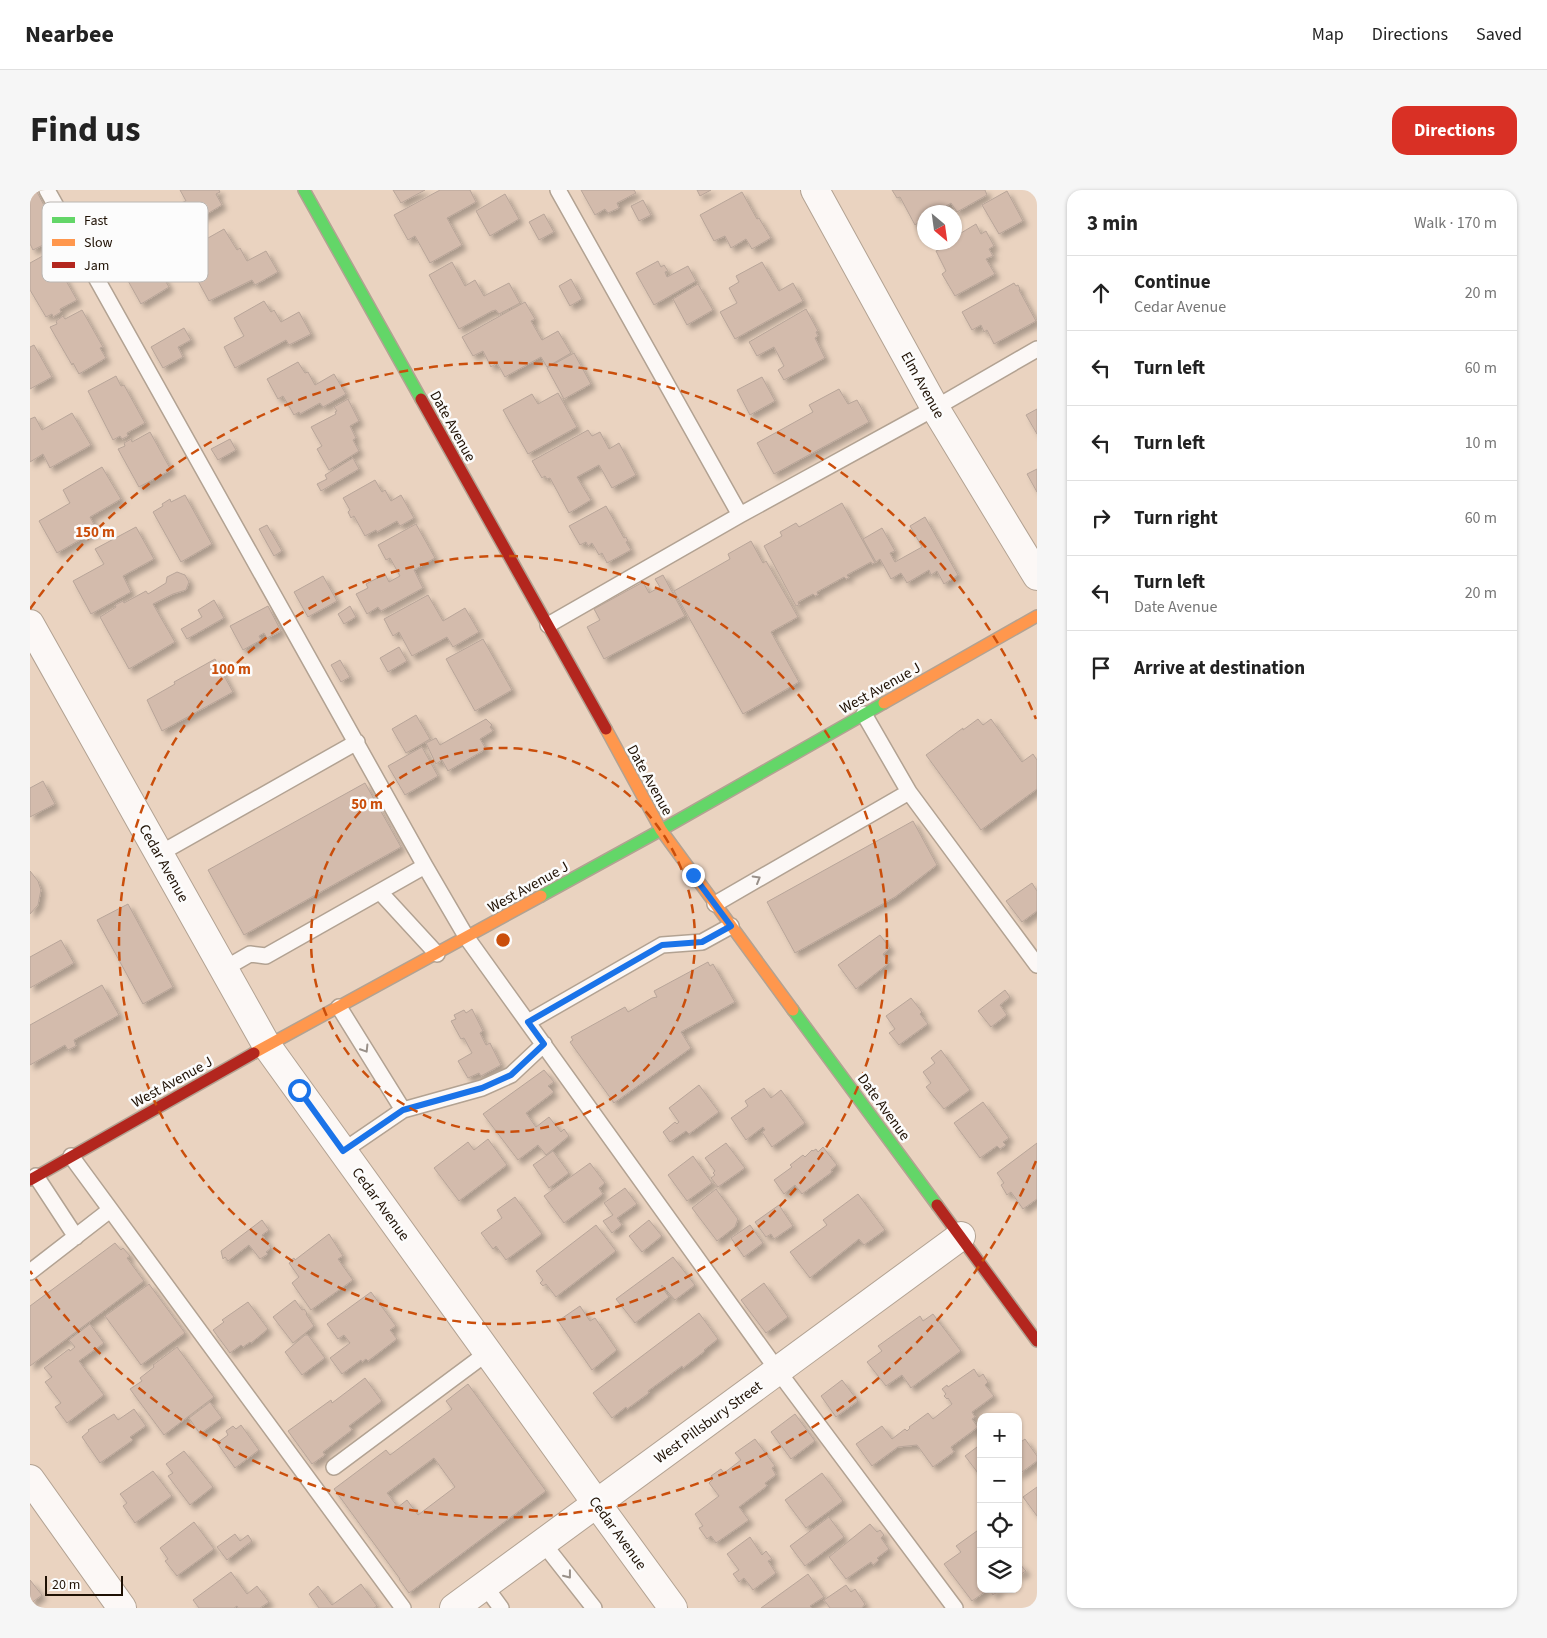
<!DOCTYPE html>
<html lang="en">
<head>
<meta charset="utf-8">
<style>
  body { margin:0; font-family:"Source Sans 3",sans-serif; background:#f6f6f6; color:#222 }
  .controls { position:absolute; right:15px; bottom:15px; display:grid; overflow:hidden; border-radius:10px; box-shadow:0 1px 4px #0004 }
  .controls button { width:45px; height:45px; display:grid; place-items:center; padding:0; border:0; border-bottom:1px solid #e0e0e0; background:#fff; color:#222; font:25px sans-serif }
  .compass { position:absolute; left:887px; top:15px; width:45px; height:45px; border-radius:50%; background:#fff; box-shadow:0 1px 4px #0004; rotate:151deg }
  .scale { position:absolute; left:15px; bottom:12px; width:78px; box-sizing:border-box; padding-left:5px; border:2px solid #1f1104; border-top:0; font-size:14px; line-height:18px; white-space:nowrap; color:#1f1104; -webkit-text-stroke:4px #fcfcfc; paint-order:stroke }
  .stop { position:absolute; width:15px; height:15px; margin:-11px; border:4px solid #1a73e8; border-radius:50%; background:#fff }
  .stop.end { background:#1a73e8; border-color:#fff; box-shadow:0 1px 5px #0008 }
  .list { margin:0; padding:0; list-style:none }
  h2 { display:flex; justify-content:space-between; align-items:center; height:65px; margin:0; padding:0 20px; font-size:21px }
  h2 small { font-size:16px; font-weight:400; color:#767676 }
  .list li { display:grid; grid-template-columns:32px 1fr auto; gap:15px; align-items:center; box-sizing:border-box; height:75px; padding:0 20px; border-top:1px solid #e0e0e0 }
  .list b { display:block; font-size:19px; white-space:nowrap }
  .list p { margin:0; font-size:16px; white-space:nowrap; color:#767676 }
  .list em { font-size:16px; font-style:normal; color:#767676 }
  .icon { flex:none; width:28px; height:28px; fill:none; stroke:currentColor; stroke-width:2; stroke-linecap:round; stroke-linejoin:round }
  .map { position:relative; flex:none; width:1007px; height:1418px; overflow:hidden; border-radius:15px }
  header { display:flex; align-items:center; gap:30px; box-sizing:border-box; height:70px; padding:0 25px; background:#fff; border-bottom:1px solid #e0e0e0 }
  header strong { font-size:24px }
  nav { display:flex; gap:28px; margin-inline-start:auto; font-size:18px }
  .intro { display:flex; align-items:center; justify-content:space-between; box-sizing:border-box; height:120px; padding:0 30px }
  h1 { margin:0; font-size:35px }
  .button { padding:12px 22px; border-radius:15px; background:#d93025; color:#fff; font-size:18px; font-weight:700 }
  main { display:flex; gap:30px; padding:0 30px }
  aside { flex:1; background:#fff; border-radius:15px; box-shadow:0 1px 4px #0004 }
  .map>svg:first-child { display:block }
  .building { fill:#d3bbac; stroke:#b8a599; fill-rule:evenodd; filter:url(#shadow) }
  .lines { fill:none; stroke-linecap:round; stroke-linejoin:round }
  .lane-casing { stroke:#b2a292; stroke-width:18 }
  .street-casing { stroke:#b2a292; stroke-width:30 }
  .fast-casing { stroke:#b2a292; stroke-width:14 }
  .slow-casing { stroke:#b2a292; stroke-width:14 }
  .jam-casing { stroke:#b2a292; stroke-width:14 }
  .lane { stroke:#fcf8f6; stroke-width:15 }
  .street { stroke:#fcf8f6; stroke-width:28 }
  .fast { stroke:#63d668; stroke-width:11 }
  .slow { stroke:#ff974d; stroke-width:11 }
  .jam { stroke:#b3261e; stroke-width:11 }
  .oneway { stroke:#999089 }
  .route { stroke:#1a73e8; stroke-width:6 }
  .ring { fill:none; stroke:#ca4e0b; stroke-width:2.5; stroke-dasharray:9 6 }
  .labels { text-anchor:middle; stroke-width:5; stroke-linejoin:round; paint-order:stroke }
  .street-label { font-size:15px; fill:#1f1104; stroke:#fcfcfc }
  .key { fill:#fcfcfc; stroke:#bab6b2; stroke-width:1 }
  .key-label { font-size:14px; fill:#1f1104 }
  .centre { fill:#ca4e0b; stroke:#fcfcfc; stroke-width:2.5 }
  .ring-label { font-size:15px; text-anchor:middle; font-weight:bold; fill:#ca4e0b; stroke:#fcfcfc; stroke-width:5; stroke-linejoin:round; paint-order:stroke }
</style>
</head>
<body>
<header>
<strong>Nearbee</strong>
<nav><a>Map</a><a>Directions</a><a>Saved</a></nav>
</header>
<div class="intro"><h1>Find us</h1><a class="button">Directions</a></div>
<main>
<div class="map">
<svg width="1007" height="1418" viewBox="0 0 1007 1418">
  <defs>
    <filter id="shadow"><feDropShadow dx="4.5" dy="4.5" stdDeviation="2.5" flood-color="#0004"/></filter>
  </defs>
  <rect width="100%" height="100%" fill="#ead3c0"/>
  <path class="building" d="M0 0H6L17 21 13 23 27 48 3 60 0 54Z
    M150 0H189L190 2 186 4 192 15 162 33 151 13 156 11Z
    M363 0H395L371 13Z
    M410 0H440L446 12 417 28 432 55 400 73 385 46 378 50 364 25Z
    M551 0H604L606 3 587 13 589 18 578 23 575 19 565 25Z
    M667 0H681L670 6Z
    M862 0H955L957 5 927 22 921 13 907 22H894V29L885 35 870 7 867 8Z
    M977 1 993 31 969 44 952 15Z
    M712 2 727 29 729 28 741 48 722 59 716 49 701 58 695 46 684 51 670 25Z
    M475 4 489 29 460 46 446 21Z
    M613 10 621 25 609 31 601 16Z
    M514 24 524 42 509 50 499 32Z
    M946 34 951 44 956 41 964 56 959 59 963 66 956 69 965 84 925 106 912 84 916 81 906 61 924 52 928 49 926 46Z
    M194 39 207 60 210 58 217 71 236 61 248 82 225 95 222 90 179 111 168 91 178 85 162 57Z
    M18 63 24 74 26 73 47 110 30 119 31 122 23 127 22 124 16 127 0 100V73Z
    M628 71 631 77 634 75 638 81 635 82 637 87 658 76 666 91 624 115 606 83Z
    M422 72 435 96 445 90 454 106 479 93 490 113 469 124 466 120 462 121 429 139 399 85Z
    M732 72 749 101 763 93 773 111 705 149 690 122 707 113 699 98 709 92 706 86Z
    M125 73 139 97 111 114 97 89Z
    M541 89 552 109 540 116 529 96Z
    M984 93 986 96 988 95 990 99 989 100 1006 131 964 154 957 140 954 142 951 135 942 140 932 122Z
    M668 94 683 120 657 135 643 109Z
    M234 111 241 122 244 120 251 132 269 122 281 144 259 155 256 150 205 178 194 157 214 146 204 128Z
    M495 112 505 129 501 131 512 150 528 141 541 163 517 177 511 167 475 187 467 173 461 177 453 161 443 166 432 147Z
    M776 119 788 141 786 142 788 146 785 148 795 168 754 190 748 180 754 176 744 157 727 166 719 152Z
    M52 120 73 157 70 158 76 168 49 184 43 173 42 175 20 137 27 134 26 131 33 126 35 129Z
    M154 138 161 150 148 157 153 167 133 178 121 157Z
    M4 155 22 187 0 199V157Z
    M544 163 561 194 534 209 517 178Z
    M268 172 275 183 278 182 285 195 304 184 316 204 293 217 290 213 270 224 269 222 264 225 253 206 248 209 237 189Z
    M86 186 91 196 94 195 115 233 97 243 98 246 92 249 90 246 83 250 58 201Z
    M732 187 745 211 720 225 707 200Z
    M809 199 818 214 827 210 839 232 744 284 727 253 783 222 779 215Z
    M528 203 547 237 498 264 473 220 502 204 508 214Z
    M318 209 329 231 320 236 326 248 323 250 329 261 299 280 287 259 292 256 281 237 306 224 305 222 307 221 304 217Z
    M1007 219V244L996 225Z
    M42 223 61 255 20 278 13 264 0 272V229L5 227 12 240Z
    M558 240 562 246 570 242 579 259 589 253 606 285 582 298 569 275 547 287 561 310 539 323 520 288 517 289 515 286 512 288 502 271Z
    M120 242 141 280 109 297 88 259 95 256 94 253 101 249 102 252Z
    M200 249 206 260 188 270 181 259Z
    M323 268 329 279 291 301 287 294 297 289 295 285Z
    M72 277 91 309 60 327 67 340 27 363 9 331 40 313 33 300Z
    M1007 279V302L997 284Z
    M345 290 352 302 355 300 361 311 371 305 384 328 370 336 367 331 347 342 346 340 335 346 324 326 321 328 318 322 320 320 313 308Z
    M155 305 182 354 151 372 123 322 133 316 132 314 140 309 141 312Z
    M812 313 845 373 842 374 841 372 817 385 819 388 816 389 814 387 787 402 788 405 785 406 783 404 768 412 769 415 766 416 734 356 752 346 750 342 766 333 769 337Z
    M576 316 594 348 596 347 598 351 596 352 601 360 577 373 572 363 569 365 562 353 558 356 556 352 550 355 539 336Z
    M895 327 928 385 914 394 907 381 901 385 899 380 877 393 871 383 861 389 850 369 846 372 833 349 852 338 865 361 860 363 865 372 892 357 880 336Z
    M386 334 405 368 384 380 393 398 351 421 348 417 337 424 326 404 338 398 336 394 355 384 359 392 370 386 360 368 356 370 348 355Z
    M237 335 252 361 244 366 229 339Z
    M106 337 124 369 93 386 101 402 61 424 43 391 74 374 65 359Z
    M721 351 733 373 736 371 768 427 741 442 769 492 713 524 644 401 700 369 698 364Z
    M147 382 155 385 159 392 156 400 143 404 123 414 145 452 99 479 70 427 86 417 85 415 93 411 94 413 116 401 118 404 136 393 137 387Z
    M633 385 655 426 574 469 557 437 570 430 564 419 613 392 619 403 630 397 625 389Z
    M293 386 307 411 278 427 264 402Z
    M398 405 413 431 435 418 449 442 423 457 417 447 382 466 369 442 363 446 354 429Z
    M184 410 194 428 157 449 151 439 172 427 168 420Z
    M238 416 251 441 237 448 234 443 229 446 231 450 213 460 200 436Z
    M320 416 326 427 314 434 308 424Z
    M453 449 482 500 445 521 416 469Z
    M369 457 377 471 358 482 350 468Z
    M185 469 203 502 132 541 117 510 145 494 144 492Z
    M310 470 320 487 311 492 301 475Z
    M386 525 400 549 376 563 362 539Z
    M456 529 462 535 460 537 463 541 450 549 456 559 418 581 412 570 406 574 396 553 406 548 410 555Z
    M948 529 953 535 961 529 992 572 1003 564 1007 570V599L951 640 896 565 933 538V540Z
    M392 557 408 586 375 605 358 576Z
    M13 591 25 614 0 627V598Z
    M335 593 371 657 214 745 178 680Z
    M883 631 907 675 865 707 765 763 737 712Z
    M0 681 8 691 11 700 8 715 0 724Z
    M1002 693 1007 701V721L992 732 976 711Z
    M98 714 143 797 113 814 67 730Z
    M850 745 860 758 853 764 859 773 826 799 808 775Z
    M31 750 44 773 0 798V767Z
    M678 772 680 776 683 774 705 812 651 842 661 858 584 913 540 852 543 850 541 847 595 817 598 822 622 808 627 807 624 801Z
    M72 795 89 825 44 850 46 856 38 860 35 855 0 875V835Z
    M975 800 980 807 970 815 977 825 961 837 948 821Z
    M881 808 892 822 890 824 898 834 869 855 859 843 865 839 856 826Z
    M442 819 453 841 450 843 456 855 460 853 471 875 451 886 449 883 438 888 428 871 442 863 434 848 431 849 421 831 426 829 424 825 434 820 436 823Z
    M911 860 940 900 914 919 896 897 901 893 893 882 905 873 901 868Z
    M514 880 524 892 518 896 524 902 496 923 506 937 519 927 531 942 534 939 539 946 516 965 508 955 488 970 453 924Z
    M669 895 689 922 659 944 656 941 640 952 633 942 645 932 647 934 649 932 639 918Z
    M734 898 741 908 751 900 775 933 742 957 732 942 735 940 733 937 716 950 701 928 718 916 715 911Z
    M953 912 979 948 973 952 976 955 970 959 967 956 950 968 924 933Z
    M458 949 477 975 429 1011 404 978 438 952 444 960Z
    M696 953 715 978 688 997 681 988 685 985 683 983 685 981 675 968Z
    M1007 953V1009L993 1019 981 1002 977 1005 971 995 974 993 967 983Z
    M793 957 807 975 801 980 802 982 772 1004 765 995 754 1004 744 990 762 977 760 975 773 965 775 967 782 960 783 961 786 959 788 962Z
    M523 961 539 983 519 998 503 975Z
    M663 966 682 993 657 1011 638 985Z
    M560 973 575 993 569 998 573 1004 534 1033 514 1006Z
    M595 998 607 1014 587 1028 592 1035 582 1043 573 1031 583 1025 574 1013Z
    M686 999 708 1029 705 1037 687 1051 662 1018Z
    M828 1004 855 1040 834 1055 829 1049 780 1088 760 1062 797 1035 793 1030Z
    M485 1007 512 1044 476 1070 466 1056 463 1059 451 1043 472 1028 467 1020Z
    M749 1015 763 1036 744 1049 741 1044 736 1047 725 1032Z
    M232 1030 239 1040 232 1045 241 1058 236 1062 238 1064 230 1069 219 1055 198 1071 195 1067 193 1069 191 1061Z
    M619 1030 632 1046 612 1062 599 1046Z
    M566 1035 586 1061 526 1107 516 1094 513 1096 510 1093 513 1090 506 1081Z
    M720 1035 733 1053 714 1067 701 1048Z
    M299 1044 313 1066 308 1069 323 1090 281 1120 262 1093 269 1087 259 1073 261 1072 260 1071 264 1068 265 1070Z
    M85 1053 91 1060 93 1058 100 1066 97 1068 114 1091 0 1176V1116Z
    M643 1067 665 1095 645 1110 632 1095 631 1096 639 1107 605 1133 586 1109Z
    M734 1093 758 1127 736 1143 711 1110Z
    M119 1094 155 1143 111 1175 75 1126Z
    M341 1102 366 1136 360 1140 367 1149 338 1171 336 1169 332 1172 331 1170 312 1184 300 1168 320 1153 314 1145 308 1149 297 1134Z
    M265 1110 272 1120 274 1119 277 1123 276 1124 284 1136 263 1153 243 1127Z
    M218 1112 238 1139 221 1153 220 1152 213 1157 211 1155 200 1163 183 1140 194 1132 192 1130Z
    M550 1116 560 1131 565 1128 587 1160 562 1180 528 1131Z
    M669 1123 688 1149 674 1160 675 1161 653 1178 652 1176 618 1201 619 1203 597 1219 596 1217 582 1228 563 1203Z
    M903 1124 931 1161 881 1198 872 1185 856 1196 837 1172 852 1161 848 1156 890 1126 893 1131Z
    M60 1134 74 1153 49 1171 74 1205 37 1233 25 1217 31 1213 15 1192 22 1187 14 1178 39 1159 40 1161 45 1157 39 1150Z
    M275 1145H278L295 1168 272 1185 255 1162Z
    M147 1157 184 1207 134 1245 100 1199 112 1191 110 1188 124 1177 123 1175Z
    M944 1179 949 1187 953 1184 958 1192 955 1195 964 1206 942 1222 945 1227 942 1229 948 1237 921 1257 924 1262 903 1277 887 1255 868 1257 842 1276 826 1254 852 1236 862 1249 875 1239 877 1241 880 1238 879 1237 898 1223 903 1229 922 1214 918 1208 917 1209 914 1206 916 1204 912 1199 917 1195 918 1197Z
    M335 1188 352 1211 319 1236 322 1240 293 1262 295 1265 282 1274 258 1241 301 1210 302 1213Z
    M812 1190 828 1211 806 1227 791 1206Z
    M438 1194 516 1301 379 1403 369 1389H370L304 1299 356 1260 360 1265 422 1219 416 1211ZM404 1268 425 1297 388 1325 377 1310 368 1317 357 1303Z
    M180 1212 192 1228 170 1244 159 1228Z
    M104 1219 116 1236 100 1247 103 1250 70 1273 52 1247 59 1241 58 1240 84 1224 88 1230Z
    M765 1224 785 1251 761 1269 741 1242Z
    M211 1235 229 1260 205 1278 187 1253 198 1245 196 1241 203 1236 206 1239Z
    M725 1249 745 1276 742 1278 746 1285 735 1293 737 1296 709 1317 719 1330 686 1353 681 1346 677 1349 669 1338 673 1336 665 1324 689 1306 679 1293 683 1289 681 1286 691 1279 694 1283 711 1270 705 1263Z
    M995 1249 1007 1266V1271L988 1285V1254Z
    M951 1254V1287L935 1266Z
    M154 1261 183 1297 160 1315 138 1286 143 1283 136 1274Z
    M123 1281 142 1306 105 1333 93 1316 97 1313 90 1304Z
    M792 1283 813 1311 776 1338 755 1310Z
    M1007 1297V1326L993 1307Z
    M799 1327 814 1347 775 1376 760 1356Z
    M164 1332 184 1359 147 1386 135 1371 138 1369 130 1358Z
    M840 1334 847 1342 850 1340 854 1345 851 1348 859 1359 847 1368 849 1370 843 1375 841 1372 816 1389 799 1367Z
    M951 1338V1399H959L942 1411 914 1374 931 1362 926 1356Z
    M205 1344 210 1351 218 1345 222 1351 197 1370 187 1357Z
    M720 1347 732 1365 736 1361 742 1369 738 1371 746 1383 723 1400 714 1388 709 1392 703 1384 709 1380 697 1364Z
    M988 1372 996 1381 988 1386Z
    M201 1382 217 1404 227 1396 239 1412 230 1418H208L207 1416 204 1418H169L163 1410Z
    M778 1384 794 1407 780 1416 782 1418H731Z
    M0 1390 12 1405 0 1414Z
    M331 1394 347 1416 344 1418H289L279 1404 288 1396 302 1415Z
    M816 1395 821 1402 825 1399 835 1414 832 1418H800L794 1410Z
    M959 1399H971L963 1405Z"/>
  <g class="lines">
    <g class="lane-casing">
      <path id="lane" d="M17 0 395 676 437 748 748 1181 925 1418
        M528 0 710 325
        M518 435 710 325 905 218 1007 159
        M834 524 879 602 1007 775
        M129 664 327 552
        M350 702 407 764
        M685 714 879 602
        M194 779 220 764 236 766 395 676
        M309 817 373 920
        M498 832 632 755 672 752 701 736
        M313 961 373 920 452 898 481 885 514 854
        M41 966 373 1418
        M6 986 46 1047
        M0 1082 80 1020
        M304 1277 457 1163
        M513 1353 564 1418
        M455 1396 471 1418"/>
    </g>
    <g class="street-casing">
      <path id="street" d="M785 0 905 218 1007 386
        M0 434 237 856 567 1314 643 1418
        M0 1289 92 1418
        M424 1418 931 1046"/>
    </g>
    <g class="fast-casing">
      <path id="fast" d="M274 0 391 209
        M511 706 631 640 854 513
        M763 820 907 1015"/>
    </g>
    <g class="slow-casing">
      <path id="slow" d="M854 513 1007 426
        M576 539 631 640 763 820
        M224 863 511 706"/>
    </g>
    <g class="jam-casing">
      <path id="jam" d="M391 209 576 539
        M0 990 224 863
        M907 1015 1007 1151"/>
    </g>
    <use href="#lane" class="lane"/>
    <use href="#street" class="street"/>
    <use href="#fast" class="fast"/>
    <use href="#slow" class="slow"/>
    <use href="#jam" class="jam"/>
  </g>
  <defs><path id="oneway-chevron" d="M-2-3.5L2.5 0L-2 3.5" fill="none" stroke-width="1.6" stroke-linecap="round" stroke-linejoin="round" transform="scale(1.25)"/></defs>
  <g class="oneway">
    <use href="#oneway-chevron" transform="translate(727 689) rotate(-30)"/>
    <use href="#oneway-chevron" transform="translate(335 859) rotate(58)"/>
    <use href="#oneway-chevron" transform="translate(538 1385) rotate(52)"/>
  </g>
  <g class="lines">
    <path class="route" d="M269 900 313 961 373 920 452 898 481 885 514 854 498 832 632 755 672 752 701 736 663 685"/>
  </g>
  <g class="ring">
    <circle cx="473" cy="750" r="192"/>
    <circle cx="473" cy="750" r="384"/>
    <path d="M1006 971A577 577 0 0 1 0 1081M0 419A577 577 0 0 1 1006 529"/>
  </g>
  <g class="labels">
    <g class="street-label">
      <text transform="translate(893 195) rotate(61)" y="5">Elm Avenue</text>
      <text transform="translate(423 236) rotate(61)" y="5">Date Avenue</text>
      <text transform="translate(850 498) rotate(-29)" y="5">West Avenue J</text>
      <text transform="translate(620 590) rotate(61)" y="5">Date Avenue</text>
      <text transform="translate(134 673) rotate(61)" y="5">Cedar Avenue</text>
      <text transform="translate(498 697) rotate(-29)" y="5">West Avenue J</text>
      <text transform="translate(142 892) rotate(-29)" y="5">West Avenue J</text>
      <text transform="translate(854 917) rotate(54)" y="5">Date Avenue</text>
      <text transform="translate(351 1014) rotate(54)" y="5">Cedar Avenue</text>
      <text transform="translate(678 1232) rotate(-36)" y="5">West Pillsbury Street</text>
      <text transform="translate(588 1343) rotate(54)" y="5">Cedar Avenue</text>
    </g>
  </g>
  <rect x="12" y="12" width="166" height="80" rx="8" class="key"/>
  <rect x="22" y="27" width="23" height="6" fill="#63d668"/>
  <rect x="22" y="49" width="23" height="7" fill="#ff974d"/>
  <rect x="22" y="72" width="23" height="6" fill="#b3261e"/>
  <g class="key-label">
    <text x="54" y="35">Fast</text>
    <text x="54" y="57">Slow</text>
    <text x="54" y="80">Jam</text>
  </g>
  <circle cx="473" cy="750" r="8" class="centre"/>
  <g class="ring-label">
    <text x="65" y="347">150 m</text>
    <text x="201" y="484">100 m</text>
    <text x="337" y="619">50 m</text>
  </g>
</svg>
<div class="controls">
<button>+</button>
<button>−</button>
<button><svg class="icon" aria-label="locate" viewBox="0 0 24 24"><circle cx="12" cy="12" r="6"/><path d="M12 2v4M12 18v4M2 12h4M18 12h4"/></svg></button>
<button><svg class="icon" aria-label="layers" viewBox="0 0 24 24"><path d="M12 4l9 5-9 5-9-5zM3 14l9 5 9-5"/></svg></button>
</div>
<svg class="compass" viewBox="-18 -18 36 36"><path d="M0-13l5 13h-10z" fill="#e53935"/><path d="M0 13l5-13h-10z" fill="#767676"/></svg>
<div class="scale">20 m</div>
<div class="stop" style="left:269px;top:900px"></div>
<div class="stop end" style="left:663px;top:685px"></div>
</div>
<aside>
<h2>3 min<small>Walk · 170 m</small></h2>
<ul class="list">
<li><svg class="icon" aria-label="ahead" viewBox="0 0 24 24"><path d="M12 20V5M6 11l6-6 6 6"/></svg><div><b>Continue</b><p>Cedar Avenue</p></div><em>20 m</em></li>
<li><svg class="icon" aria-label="left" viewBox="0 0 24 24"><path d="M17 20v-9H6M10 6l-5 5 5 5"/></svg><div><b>Turn left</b></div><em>60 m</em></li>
<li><svg class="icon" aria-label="left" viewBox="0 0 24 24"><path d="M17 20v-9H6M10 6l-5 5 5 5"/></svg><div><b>Turn left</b></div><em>10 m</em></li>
<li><svg class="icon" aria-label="right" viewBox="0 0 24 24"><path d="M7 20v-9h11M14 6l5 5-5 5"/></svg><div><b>Turn right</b></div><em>60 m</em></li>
<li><svg class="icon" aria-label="left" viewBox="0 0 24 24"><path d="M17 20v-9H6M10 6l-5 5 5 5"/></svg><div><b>Turn left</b><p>Date Avenue</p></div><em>20 m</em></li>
<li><svg class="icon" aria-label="arrive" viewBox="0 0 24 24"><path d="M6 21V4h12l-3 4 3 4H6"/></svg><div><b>Arrive at destination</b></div></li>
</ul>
</aside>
</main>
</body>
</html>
